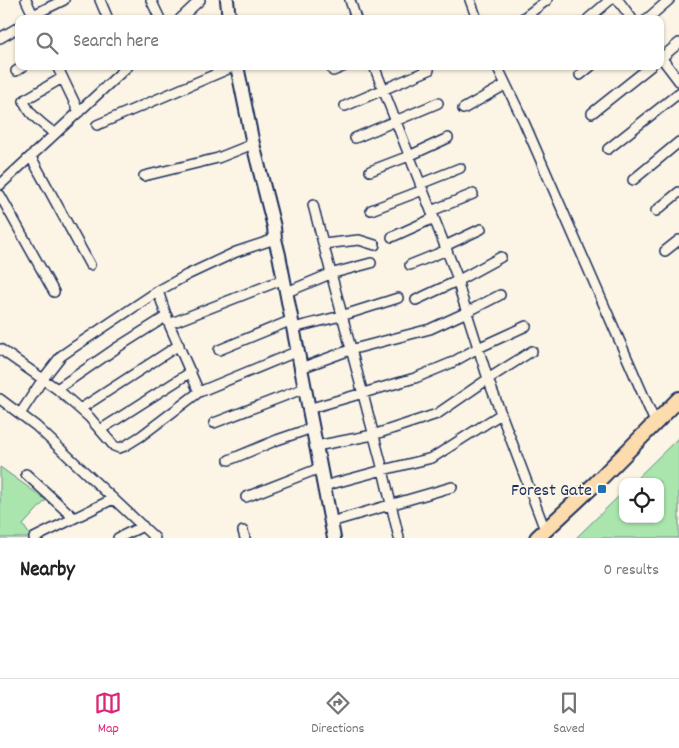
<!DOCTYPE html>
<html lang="en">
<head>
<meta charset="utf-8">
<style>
  body { margin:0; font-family:Dekko,sans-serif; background:#f6f6f6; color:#222 }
  .controls { position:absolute; right:15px; bottom:15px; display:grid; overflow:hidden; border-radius:10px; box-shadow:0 1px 4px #0004 }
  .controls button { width:45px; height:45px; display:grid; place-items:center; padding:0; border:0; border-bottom:1px solid #e0e0e0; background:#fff; color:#222; font:25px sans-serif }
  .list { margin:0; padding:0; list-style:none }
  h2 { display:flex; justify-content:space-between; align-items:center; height:65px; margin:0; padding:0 20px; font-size:21px }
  h2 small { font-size:16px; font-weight:400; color:#767676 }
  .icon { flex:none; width:28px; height:28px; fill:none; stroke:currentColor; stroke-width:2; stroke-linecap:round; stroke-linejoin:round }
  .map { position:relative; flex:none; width:679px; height:538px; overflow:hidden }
  .search { position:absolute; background:#fff; box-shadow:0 1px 4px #0004; left:15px; right:15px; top:15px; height:55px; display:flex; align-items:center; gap:12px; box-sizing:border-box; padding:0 18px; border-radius:10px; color:#767676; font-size:19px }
  .sheet { height:140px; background:#fff }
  nav { display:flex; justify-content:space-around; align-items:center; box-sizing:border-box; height:70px; border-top:1px solid #e0e0e0; background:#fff; font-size:14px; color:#767676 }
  nav a { display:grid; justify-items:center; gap:2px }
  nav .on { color:#db2777 }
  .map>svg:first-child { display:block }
  .green { fill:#a9e5ac; stroke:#628a85 }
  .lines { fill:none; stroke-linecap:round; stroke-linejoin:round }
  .street-casing { stroke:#1b2f5e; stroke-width:12 }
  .secondary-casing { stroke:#1b2f5e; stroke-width:16 }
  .primary-casing { stroke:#1b2f5e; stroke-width:18 }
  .street { stroke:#fcf5e5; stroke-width:9 }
  .secondary { stroke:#fcf5e5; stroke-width:12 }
  .primary { stroke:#fcdcac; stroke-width:14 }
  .poi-dot { fill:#1f6fb2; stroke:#fcf5e5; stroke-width:2 }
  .labels { text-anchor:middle; stroke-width:4; stroke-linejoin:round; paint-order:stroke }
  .poi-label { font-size:18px; fill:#1b2f5e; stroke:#fcf5e5; text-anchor:end }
</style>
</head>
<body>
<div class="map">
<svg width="679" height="538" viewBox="0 0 679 538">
  <rect width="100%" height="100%" fill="#fcf5e5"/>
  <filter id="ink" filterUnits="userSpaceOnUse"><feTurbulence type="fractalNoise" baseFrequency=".02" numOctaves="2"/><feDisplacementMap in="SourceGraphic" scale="10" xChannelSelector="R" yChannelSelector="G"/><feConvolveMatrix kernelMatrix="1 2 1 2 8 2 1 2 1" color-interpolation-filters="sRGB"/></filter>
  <g filter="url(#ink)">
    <path class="green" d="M679 437V538H576L623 492V519H660V482H633Z
      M0 467 46 500 23 525 32 538H0Z"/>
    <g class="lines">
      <g class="street-casing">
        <path id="street" d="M26 0 35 19
          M100 0 108 19
          M151 0 160 19
          M350 0 356 19
          M470 0 477 19
          M618 0 632 19
          M33 15 64 0
          M180 19 200 0
          M522 19 547 0
          M588 19 610 0
          M647 19 669 0
          M0 38 19 27
          M660 56 679 81
          M660 59 679 43
          M57 66 79 112
          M374 66 456 274 461 294 488 379 545 530
          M497 66 524 122 655 422
          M16 71 24 66
          M333 71 345 66
          M580 75 591 66
          M345 106 429 70
          M463 109 505 85
          M592 113 651 66
          M97 125 235 66
          M55 134C44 125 29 115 24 101L26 99 62 78
          M355 138 438 103
          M608 149 679 93
          M31 157 90 265
          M370 171 409 156 448 138
          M144 176 218 158 253 144
          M633 180 679 142
          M420 184 460 168
          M0 185 128 66
          M0 195 54 292
          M313 205 383 470 399 538
          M371 210 423 190
          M431 211 473 194
          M656 211 679 192
          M392 237 434 218
          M323 244 359 240 375 245
          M445 246 481 229
          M665 251 679 240
          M410 265 447 250
          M158 291 169 324 199 392
          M287 292 330 274 371 263
          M416 300 457 281 501 257
          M169 324 284 279
          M293 328 341 316 398 298
          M0 349 57 389 89 417 114 446 119 448 125 446 141 436 199 392 298 351
          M219 350 292 320
          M301 368 350 350 430 329 467 312 500 295
          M57 389 118 347 167 316
          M0 399 36 426 155 538
          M80 409 179 345
          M308 409 415 378 451 363 478 348 526 326
          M20 414 43 379 61 356 74 347 158 291 187 275 236 252 275 239
          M214 423 305 388
          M100 430 191 372
          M316 446 373 435 437 414 488 379 532 351
          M229 460 277 440 312 428
          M26 474 74 518
          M324 486 383 470 432 458 501 414
          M246 497 320 468
          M331 522 452 487
          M243 531 245 538
          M34 538 113 499
          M118 538 143 526"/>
      </g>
      <g class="secondary-casing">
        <path id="secondary" d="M227 0 229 19
          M237 66 253 144 274 227 275 239 279 255 334 538"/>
      </g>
      <g class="primary-casing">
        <path id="primary" d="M537 538 596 483 679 399"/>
      </g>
      <use href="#street" class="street"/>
      <use href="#secondary" class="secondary"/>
      <use href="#primary" class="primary"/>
    </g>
  </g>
  <rect class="poi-dot" x="597" y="484" width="10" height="10" rx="2.5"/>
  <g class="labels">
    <g class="poi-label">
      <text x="592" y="495">Forest Gate</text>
    </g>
  </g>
</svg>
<div class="controls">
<button><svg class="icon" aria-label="locate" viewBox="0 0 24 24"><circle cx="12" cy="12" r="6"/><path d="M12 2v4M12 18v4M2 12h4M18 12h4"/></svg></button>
</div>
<div class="search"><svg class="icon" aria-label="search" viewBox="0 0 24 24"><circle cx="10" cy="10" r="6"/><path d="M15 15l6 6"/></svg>Search here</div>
</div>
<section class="sheet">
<h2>Nearby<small>0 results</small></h2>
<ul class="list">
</ul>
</section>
<nav>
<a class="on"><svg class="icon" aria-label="map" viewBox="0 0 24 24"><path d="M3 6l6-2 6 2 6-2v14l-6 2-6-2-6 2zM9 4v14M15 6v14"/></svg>Map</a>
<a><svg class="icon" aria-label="directions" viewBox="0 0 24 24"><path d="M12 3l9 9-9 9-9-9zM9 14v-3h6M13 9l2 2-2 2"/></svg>Directions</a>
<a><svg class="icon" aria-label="saved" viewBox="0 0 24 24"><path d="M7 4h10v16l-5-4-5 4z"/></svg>Saved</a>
</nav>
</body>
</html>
